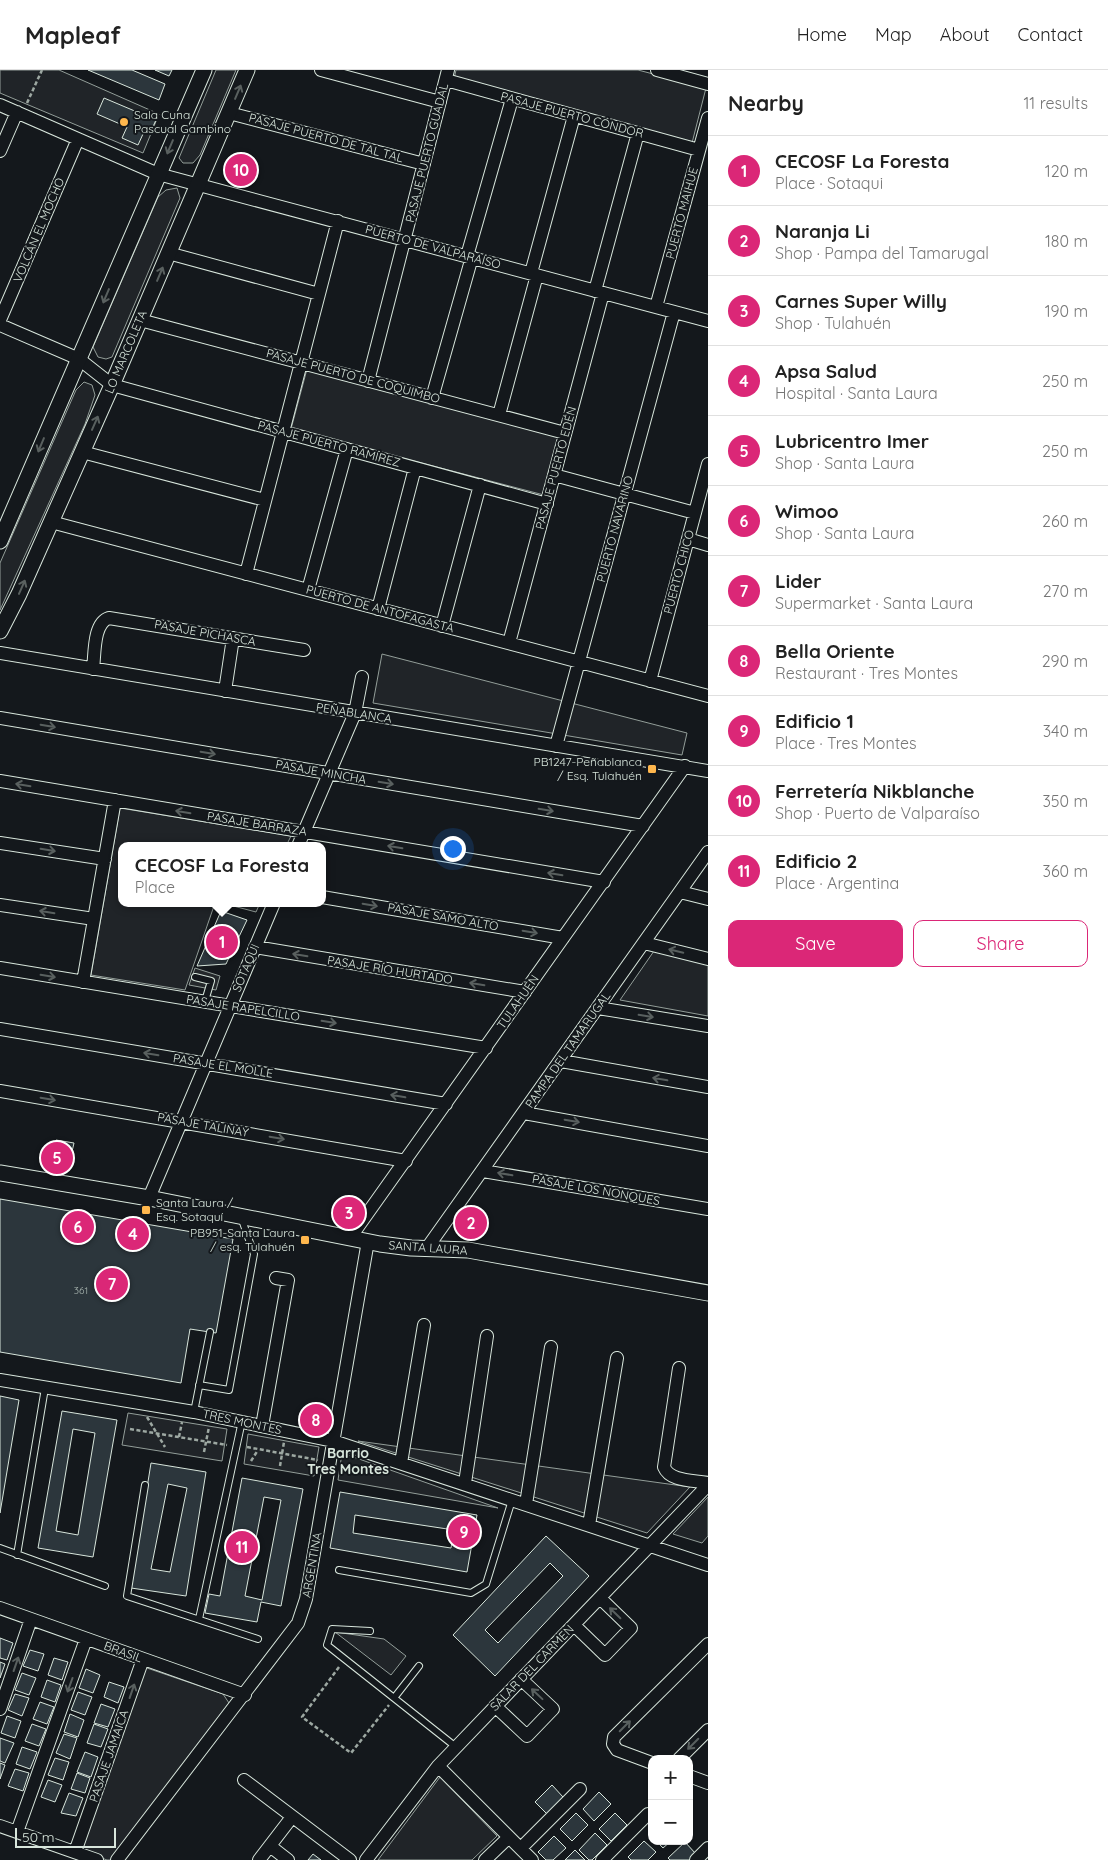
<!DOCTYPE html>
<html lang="en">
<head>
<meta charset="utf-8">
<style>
  body { margin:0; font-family:Quicksand,sans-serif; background:#f6f6f6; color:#222 }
  .controls { position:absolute; right:15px; bottom:15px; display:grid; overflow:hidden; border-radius:10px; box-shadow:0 1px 4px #0004 }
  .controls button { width:45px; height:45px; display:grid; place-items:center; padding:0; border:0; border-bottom:1px solid #e0e0e0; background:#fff; color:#222; font:25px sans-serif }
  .scale { position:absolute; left:15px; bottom:12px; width:101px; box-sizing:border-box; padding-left:5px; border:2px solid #d8e6dc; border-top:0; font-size:14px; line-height:18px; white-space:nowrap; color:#d8e6dc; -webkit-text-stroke:4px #14181c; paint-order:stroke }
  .you { position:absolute; left:452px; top:778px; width:18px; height:18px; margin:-12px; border:4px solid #fff; border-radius:50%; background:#1a73e8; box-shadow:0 0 0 8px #1a73e833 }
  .badge { display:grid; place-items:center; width:32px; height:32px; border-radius:50%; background:#db2777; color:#fff; font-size:16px; font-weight:700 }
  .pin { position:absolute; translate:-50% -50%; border:2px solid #fff; box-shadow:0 1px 5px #0006 }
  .popup { position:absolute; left:118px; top:772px; width:208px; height:65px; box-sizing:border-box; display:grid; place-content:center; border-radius:10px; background:#fff; filter:drop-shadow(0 1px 4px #0005); font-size:16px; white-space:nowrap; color:#767676 }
  .popup b { font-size:19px; color:#222 }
  .popup::after { content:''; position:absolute; left:50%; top:100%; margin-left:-10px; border:10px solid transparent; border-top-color:#fff }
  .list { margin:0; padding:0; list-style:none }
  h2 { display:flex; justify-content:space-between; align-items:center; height:65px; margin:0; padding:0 20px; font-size:21px }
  h2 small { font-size:16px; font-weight:400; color:#767676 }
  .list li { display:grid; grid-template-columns:32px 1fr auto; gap:15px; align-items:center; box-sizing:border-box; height:70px; padding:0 20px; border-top:1px solid #e0e0e0 }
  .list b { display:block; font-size:19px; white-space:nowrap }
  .list p { margin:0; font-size:16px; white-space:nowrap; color:#767676 }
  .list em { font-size:16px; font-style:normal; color:#767676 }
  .actions { display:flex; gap:10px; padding:15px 20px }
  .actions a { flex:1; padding:11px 0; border:1px solid #db2777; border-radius:10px; text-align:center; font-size:18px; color:#db2777 }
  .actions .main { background:#db2777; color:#fff }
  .map { position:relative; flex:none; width:708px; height:1790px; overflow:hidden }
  header { display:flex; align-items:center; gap:30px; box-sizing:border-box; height:70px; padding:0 25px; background:#fff; border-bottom:1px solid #e0e0e0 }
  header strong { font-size:24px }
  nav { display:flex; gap:28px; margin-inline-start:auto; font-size:18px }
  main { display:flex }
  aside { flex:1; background:#fff }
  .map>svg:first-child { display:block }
  .green { fill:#202428; stroke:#939e99 }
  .parking { fill:#24282b; stroke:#939e99 }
  .building { fill:#2c363c; stroke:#d8e6dc; fill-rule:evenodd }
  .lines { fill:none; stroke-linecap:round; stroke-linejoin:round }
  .service-casing { stroke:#d8e6dc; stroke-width:8 }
  .minor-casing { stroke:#d8e6dc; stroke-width:14 }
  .tertiary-casing { stroke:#d8e6dc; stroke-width:17 }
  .path { stroke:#9da8a2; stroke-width:2.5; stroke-dasharray:4 2.5; stroke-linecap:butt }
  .service { stroke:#14181c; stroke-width:6 }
  .minor { stroke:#14181c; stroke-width:12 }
  .tertiary { stroke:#14181c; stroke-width:15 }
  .oneway { stroke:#59605f }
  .poi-dot { fill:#ffb74d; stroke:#14181c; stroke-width:2 }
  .labels { text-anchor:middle; stroke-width:4; stroke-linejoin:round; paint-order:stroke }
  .number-label { font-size:10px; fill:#adbab4 }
  .poi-label { font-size:12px; fill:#d8e6dc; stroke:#14181c; text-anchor:start }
  .street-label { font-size:12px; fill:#d8e6dc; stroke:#14181c }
  .neighbourhood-label { font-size:14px; font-weight:bold; fill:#d8e6dc; stroke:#14181c }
</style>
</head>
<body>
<header>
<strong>Mapleaf</strong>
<nav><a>Home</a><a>Map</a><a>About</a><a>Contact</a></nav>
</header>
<main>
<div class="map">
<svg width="708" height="1790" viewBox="0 0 708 1790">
  <rect width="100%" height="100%" fill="#14181c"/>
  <path class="green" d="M0 0H59L159 44 143 83 0 23Z
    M216 0H236L200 85 193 93H183L179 88Z
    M456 0H638L706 18 692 73 454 9Z
    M177 118 180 128 112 287 106 289 98 287 93 277 158 127 166 120Z
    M307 299 560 366 544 425 291 359Z
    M84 312 92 315 95 325 85 354 0 540V493L76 320Z
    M382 584 687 663 682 685 373 633Z
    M120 738 291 766 286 776H122V833H215L185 920 91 905Z
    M222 833H260L256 842Z
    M654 881 708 895V946L620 930Z
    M128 1343 227 1359 222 1391 122 1375Z
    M248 1364 319 1377 314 1406 244 1394Z
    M358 1371 690 1417 647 1463Z
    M342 1383 498 1438 338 1410Z
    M708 1427V1466L702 1473 673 1464Z
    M335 1562 384 1569 406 1586 391 1605Z
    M144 1597 223 1624 229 1633 111 1790H107L80 1780Z
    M440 1707 497 1766 472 1790H378Z"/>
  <path class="parking" d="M195 898 220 906 216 920 189 915Z"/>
  <path class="building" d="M88 0H132L165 14 159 30Z
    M155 0H172L169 6Z
    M104 28 156 50 151 61 143 64 138 75 122 68 127 57 97 44Z
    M238 85 252 90 244 114 230 110Z
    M221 841 247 850 226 894 197 896Z
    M56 1070 74 1073 71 1086 53 1083Z
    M0 1129 233 1169 216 1263 190 1259 181 1313 0 1282Z
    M343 1129 365 1134 358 1145 350 1148 340 1147Z
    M0 1326 19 1330 0 1443Z
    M62 1341 117 1350 93 1487 38 1478ZM73 1359 95 1363 78 1465 56 1461Z
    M151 1393 206 1402 186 1526 131 1518ZM168 1414 187 1418 170 1502 151 1499Z
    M242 1408 303 1419 281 1536 261 1532 257 1552 205 1543 209 1524 220 1526ZM264 1427 281 1430 262 1530 245 1526Z
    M340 1422 477 1445 467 1502 330 1478ZM355 1445 454 1460 451 1478 353 1463Z
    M546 1466 589 1506 495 1606 453 1565ZM550 1493 563 1506 498 1573 485 1560Z
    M0 1568 13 1573 7 1590 0 1588Z
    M30 1580 44 1584 38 1601 23 1596Z
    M54 1588 68 1592 62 1610 48 1605Z
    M0 1592 5 1594 0 1608Z
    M86 1599 100 1605 93 1623 79 1618Z
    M22 1603 36 1608 29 1625 15 1620Z
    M47 1610 61 1615 55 1632 41 1627Z
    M109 1612 124 1617 118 1633 104 1627Z
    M78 1622 92 1627 85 1645 71 1640Z
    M15 1624 29 1628 22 1646 8 1640Z
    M40 1632 54 1637 47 1654 33 1649Z
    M101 1634 115 1639 108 1657 94 1653Z
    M70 1644 84 1650 78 1667 64 1662Z
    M7 1646 21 1651 15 1668 1 1663Z
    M32 1654 46 1659 39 1676 25 1671Z
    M94 1654 108 1659 101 1677 87 1673Z
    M64 1664 77 1668 70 1689 56 1683Z
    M0 1668 14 1673 5 1693 0 1691Z
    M22 1677 37 1682 30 1699 16 1694Z
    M85 1682 98 1687 91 1707 77 1702Z
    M55 1688 69 1692 63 1710 48 1705Z
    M0 1693 5 1695 0 1709Z
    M15 1699 29 1703 23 1721 8 1716Z
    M77 1703 90 1708 85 1723 71 1719Z
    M48 1710 62 1715 55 1732 41 1727Z
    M552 1715 563 1727 547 1744 535 1732Z
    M599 1722 611 1734 594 1751 583 1739Z
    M69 1723 83 1728 76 1746 61 1743Z
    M576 1743 588 1755 572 1771 560 1759Z
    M615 1743 627 1755 611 1771 599 1759Z
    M595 1763 607 1775 592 1790H589L579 1780Z
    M554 1766 566 1778 553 1790H546L538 1782Z
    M644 1771 656 1782 648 1790H631L628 1787Z
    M656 1771H671L663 1778Z
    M685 1772 696 1784 690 1790H670L668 1788Z
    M575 1780 585 1790H565Z
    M313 1784 321 1790H308Z"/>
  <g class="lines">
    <g class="service-casing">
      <path id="service" d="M195 907 211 911 205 931
        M199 1315 229 1320 254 1184 241 1147
        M194 1342 210 1262
        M145 1415 127 1526 258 1569
        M0 1478 105 1516
        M17 1485 45 1318
        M339 1500 471 1523 486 1514 512 1430
        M199 1549 242 1351
        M370 1561 332 1559 327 1575 456 1677
        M394 1628 419 1596"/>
    </g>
    <g class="minor-casing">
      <path id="minor" d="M321 0 440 32
        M657 0 708 14
        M446 10 699 80
        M0 35 158 104 708 251
        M229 43 424 94
        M0 81 17 42
        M168 183 319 224
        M467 186 512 29
        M531 203 574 46
        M595 221 638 63
        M656 237 708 48
        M0 250 78 69
        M140 250 565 363
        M0 255 79 289 112 315 547 434
        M368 311 448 0
        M432 328 472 187
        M499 345 537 205
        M82 382 265 430
        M554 405 695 443
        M51 452 708 626
        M688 469 708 475
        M246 504 338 151
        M308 520 347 379
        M378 539 415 398
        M442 556 480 415
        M509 573 603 223
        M0 583 708 701
        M93 599C95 584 93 553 109 548L304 580
        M650 611 708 394
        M225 621 233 568
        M0 648 643 756
        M556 676 674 242
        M0 711 604 812
        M0 773 105 789
        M298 776 355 643 362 607
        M680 822 708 829
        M322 827 563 868
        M0 835 94 849
        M644 873 708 889
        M255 877 525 922
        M0 898 486 978
        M83 912 115 730
        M598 938 708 956
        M0 959 446 1034
        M561 991 708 1017
        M0 1021 406 1091
        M524 1043 708 1076
        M483 1101 708 1139
        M149 1128 274 833
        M350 1168 685 696
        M427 1178 708 782
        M679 1298 664 1397C670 1412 694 1410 708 1413
        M0 1310 194 1342 333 1371 708 1495
        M262 1356 288 1210 276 1208
        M401 1393 424 1255
        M465 1413 487 1266
        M526 1434 551 1277
        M589 1455 617 1288
        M0 1538 245 1625
        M574 1555 605 1585 631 1558 600 1528
        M495 1636 527 1666 553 1639 521 1609
        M0 1639 31 1549
        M679 1689 708 1660
        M652 1693 617 1680 613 1674 614 1667 708 1574
        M438 1696 532 1790
        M689 1706 708 1713
        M244 1710 350 1790
        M0 1756 97 1790
        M17 1762 86 1569
        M270 1776 288 1790
        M521 1778 580 1719
        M75 1782 143 1589
        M117 1790 298 1553 306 1529 368 1171
        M259 1790 292 1747
        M366 1790 438 1696 708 1415
        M485 1790 509 1767
        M602 1790 648 1744
        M696 1790 708 1778"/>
    </g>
    <g class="tertiary-casing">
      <path id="tertiary" d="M0 471 204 0
        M0 561 19 524 112 315 247 0
        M0 1103 149 1128 380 1174 411 1178 468 1180 708 1223"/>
    </g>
    <path class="path" d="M27 33 42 0
      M147 1347 165 1377
      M130 1359 227 1375
      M179 1367 182 1352
      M247 1377 318 1390
      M204 1382 209 1357
      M251 1391 258 1380
      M280 1396 284 1372
      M339 1597 302 1647 351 1683 389 1635"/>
    <use href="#service" class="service"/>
    <use href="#minor" class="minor"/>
    <use href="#tertiary" class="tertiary"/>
  </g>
  <defs><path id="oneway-shaft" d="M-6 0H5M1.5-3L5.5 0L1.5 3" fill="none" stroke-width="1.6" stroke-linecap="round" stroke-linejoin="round" transform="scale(1.25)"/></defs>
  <g class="oneway">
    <use href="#oneway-shaft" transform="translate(238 22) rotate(-67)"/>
    <use href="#oneway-shaft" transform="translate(170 77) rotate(113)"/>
    <use href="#oneway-shaft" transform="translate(160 204) rotate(-67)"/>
    <use href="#oneway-shaft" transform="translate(106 226) rotate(113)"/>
    <use href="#oneway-shaft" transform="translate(95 353) rotate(-66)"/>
    <use href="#oneway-shaft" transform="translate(41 375) rotate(113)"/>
    <use href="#oneway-shaft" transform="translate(22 517) rotate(-66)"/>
    <use href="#oneway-shaft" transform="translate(48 656) rotate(10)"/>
    <use href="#oneway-shaft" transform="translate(208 683) rotate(10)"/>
    <use href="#oneway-shaft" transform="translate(386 713) rotate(9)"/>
    <use href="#oneway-shaft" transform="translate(23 715) rotate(-171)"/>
    <use href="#oneway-shaft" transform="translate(546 740) rotate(9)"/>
    <use href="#oneway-shaft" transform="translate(183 742) rotate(-171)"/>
    <use href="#oneway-shaft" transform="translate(395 777) rotate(-171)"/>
    <use href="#oneway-shaft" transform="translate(48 780) rotate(9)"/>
    <use href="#oneway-shaft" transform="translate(555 804) rotate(-171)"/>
    <use href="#oneway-shaft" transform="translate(370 835) rotate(10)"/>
    <use href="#oneway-shaft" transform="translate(47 842) rotate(-171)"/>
    <use href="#oneway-shaft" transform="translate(530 862) rotate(10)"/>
    <use href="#oneway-shaft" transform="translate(676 881) rotate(-166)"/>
    <use href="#oneway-shaft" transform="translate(300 885) rotate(-171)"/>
    <use href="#oneway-shaft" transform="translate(48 906) rotate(9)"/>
    <use href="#oneway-shaft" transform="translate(477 914) rotate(-171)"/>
    <use href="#oneway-shaft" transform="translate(646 946) rotate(9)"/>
    <use href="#oneway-shaft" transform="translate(329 952) rotate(9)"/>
    <use href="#oneway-shaft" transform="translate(151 984) rotate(-171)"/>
    <use href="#oneway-shaft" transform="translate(660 1009) rotate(-170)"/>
    <use href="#oneway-shaft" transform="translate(398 1026) rotate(-170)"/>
    <use href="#oneway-shaft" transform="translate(48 1029) rotate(10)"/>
    <use href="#oneway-shaft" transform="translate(572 1051) rotate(10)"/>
    <use href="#oneway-shaft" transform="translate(277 1068) rotate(10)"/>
    <use href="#oneway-shaft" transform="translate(505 1104) rotate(-170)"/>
    <use href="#oneway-shaft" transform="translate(615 1543) rotate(-136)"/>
    <use href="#oneway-shaft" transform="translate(16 1594) rotate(-71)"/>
    <use href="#oneway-shaft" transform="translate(70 1615) rotate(110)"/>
    <use href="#oneway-shaft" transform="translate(132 1621) rotate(-71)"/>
    <use href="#oneway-shaft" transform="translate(537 1624) rotate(-137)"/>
    <use href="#oneway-shaft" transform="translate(625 1656) rotate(-45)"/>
    <use href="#oneway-shaft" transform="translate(693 1674) rotate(135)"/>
  </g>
  <g class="poi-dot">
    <circle cx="124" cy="52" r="5"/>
    <rect x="647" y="694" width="10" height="10" rx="2.5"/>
    <rect x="141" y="1135" width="10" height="10" rx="2.5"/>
    <rect x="300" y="1165" width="10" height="10" rx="2.5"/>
  </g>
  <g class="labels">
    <g class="number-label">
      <text x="81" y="1224">361</text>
    </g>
    <g class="poi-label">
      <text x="134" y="49">Sala Cuna<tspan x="134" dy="14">Pascual Gambino</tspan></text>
      <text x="642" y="696" text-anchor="end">PB1247-Peñablanca<tspan x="642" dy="14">/ Esq. Tulahuén</tspan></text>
      <text x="156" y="1137">Santa Laura /<tspan x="156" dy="14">Esq. Sotaquí</tspan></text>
      <text x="295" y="1167" text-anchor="end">PB951-Santa Laura<tspan x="295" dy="14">/ esq. Tulahuén</tspan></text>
    </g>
    <g class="street-label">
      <text transform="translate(572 45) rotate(15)" y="4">PASAJE PUERTO CÓNDOR</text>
      <text transform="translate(326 68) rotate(15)" y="4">PASAJE PUERTO DE TAL TAL</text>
      <text transform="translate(427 83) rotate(-76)" y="4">PASAJE PUERTO GUADAL</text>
      <text transform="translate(682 143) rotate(-75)" y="4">PUERTO MAIHUE</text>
      <text transform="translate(39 160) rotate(-67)" y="4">VOLCÁN EL MOCHO</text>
      <text transform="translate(433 177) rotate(15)" y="4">PUERTO DE VALPARAÍSO</text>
      <text transform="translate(126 282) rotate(-67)" y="4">LO MARCOLETA</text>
      <text transform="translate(353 306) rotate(15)" y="4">PASAJE PUERTO DE COQUIMBO</text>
      <text transform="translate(329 374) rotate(15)" y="4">PASAJE PUERTO RAMÍREZ</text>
      <text transform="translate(556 398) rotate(-75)" y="4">PASAJE PUERTO EDÉN</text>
      <text transform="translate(615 459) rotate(-75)" y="4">PUERTO NAVARINO</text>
      <text transform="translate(679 502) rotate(-75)" y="4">PUERTO CHICO</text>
      <text transform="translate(380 539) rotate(15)" y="4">PUERTO DE ANTOFAGASTA</text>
      <text transform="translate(205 563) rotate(10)" y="4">PASAJE PICHASCA</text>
      <text transform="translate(354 643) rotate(9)" y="4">PEÑABLANCA</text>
      <text transform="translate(321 702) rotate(10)" y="4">PASAJE MINCHA</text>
      <text transform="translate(257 754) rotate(9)" y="4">PASAJE BARRAZA</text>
      <text transform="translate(443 847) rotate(10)" y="4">PASAJE SAMO ALTO</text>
      <text transform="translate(246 898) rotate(-67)" y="4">SOTAQUI</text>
      <text transform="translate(390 900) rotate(9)" y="4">PASAJE RÍO HURTADO</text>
      <text transform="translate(518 932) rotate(-55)" y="4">TULAHUÉN</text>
      <text transform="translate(243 938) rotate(9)" y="4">PASAJE RAPELCILLO</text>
      <text transform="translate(568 980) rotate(-55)" y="4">PAMPA DEL TAMARUGAL</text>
      <text transform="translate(223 996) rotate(9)" y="4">PASAJE EL MOLLE</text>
      <text transform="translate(203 1055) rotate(10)" y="4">PASAJE TALINAY</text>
      <text transform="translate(596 1120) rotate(10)" y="4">PASAJE LOS NONQUES</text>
      <text transform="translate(428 1178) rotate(4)" y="4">SANTA LAURA</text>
      <text transform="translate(242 1352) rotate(12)" y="4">TRES MONTES</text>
      <text transform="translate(312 1495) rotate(-80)" y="4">ARGENTINA</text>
      <text transform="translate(123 1582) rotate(20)" y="4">BRASIL</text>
      <text transform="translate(532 1598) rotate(-46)" y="4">SALAR DEL CARMEN</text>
      <text transform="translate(109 1686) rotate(-71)" y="4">PASAJE JAMAICA</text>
    </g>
    <g class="neighbourhood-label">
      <text x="348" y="1388">Barrio<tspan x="348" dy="16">Tres Montes</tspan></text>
    </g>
  </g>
</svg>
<div class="controls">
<button>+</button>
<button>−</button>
</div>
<div class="scale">50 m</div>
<div class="you"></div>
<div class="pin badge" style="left:222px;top:872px">1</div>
<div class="popup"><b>CECOSF La Foresta</b>Place</div>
<div class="pin badge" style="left:471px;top:1153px">2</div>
<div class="pin badge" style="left:349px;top:1143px">3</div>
<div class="pin badge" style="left:133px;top:1164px">4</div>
<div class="pin badge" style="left:57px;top:1088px">5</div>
<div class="pin badge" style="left:78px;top:1157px">6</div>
<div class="pin badge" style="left:112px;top:1214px">7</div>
<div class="pin badge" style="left:316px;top:1350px">8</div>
<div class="pin badge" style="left:464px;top:1462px">9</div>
<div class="pin badge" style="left:241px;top:100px">10</div>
<div class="pin badge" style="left:242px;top:1477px">11</div>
</div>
<aside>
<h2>Nearby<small>11 results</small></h2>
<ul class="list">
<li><span class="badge">1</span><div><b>CECOSF La Foresta</b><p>Place · Sotaqui</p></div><em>120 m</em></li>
<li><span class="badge">2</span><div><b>Naranja Li</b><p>Shop · Pampa del Tamarugal</p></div><em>180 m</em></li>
<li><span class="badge">3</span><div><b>Carnes Super Willy</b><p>Shop · Tulahuén</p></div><em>190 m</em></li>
<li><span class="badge">4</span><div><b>Apsa Salud</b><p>Hospital · Santa Laura</p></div><em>250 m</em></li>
<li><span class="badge">5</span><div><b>Lubricentro Imer</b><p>Shop · Santa Laura</p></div><em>250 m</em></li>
<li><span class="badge">6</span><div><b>Wimoo</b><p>Shop · Santa Laura</p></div><em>260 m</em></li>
<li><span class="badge">7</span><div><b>Lider</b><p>Supermarket · Santa Laura</p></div><em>270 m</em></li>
<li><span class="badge">8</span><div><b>Bella Oriente</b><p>Restaurant · Tres Montes</p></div><em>290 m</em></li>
<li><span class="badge">9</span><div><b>Edificio 1</b><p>Place · Tres Montes</p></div><em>340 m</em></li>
<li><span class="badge">10</span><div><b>Ferretería Nikblanche</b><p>Shop · Puerto de Valparaíso</p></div><em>350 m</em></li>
<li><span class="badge">11</span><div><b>Edificio 2</b><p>Place · Argentina</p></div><em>360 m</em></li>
</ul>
<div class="actions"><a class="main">Save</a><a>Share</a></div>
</aside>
</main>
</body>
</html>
